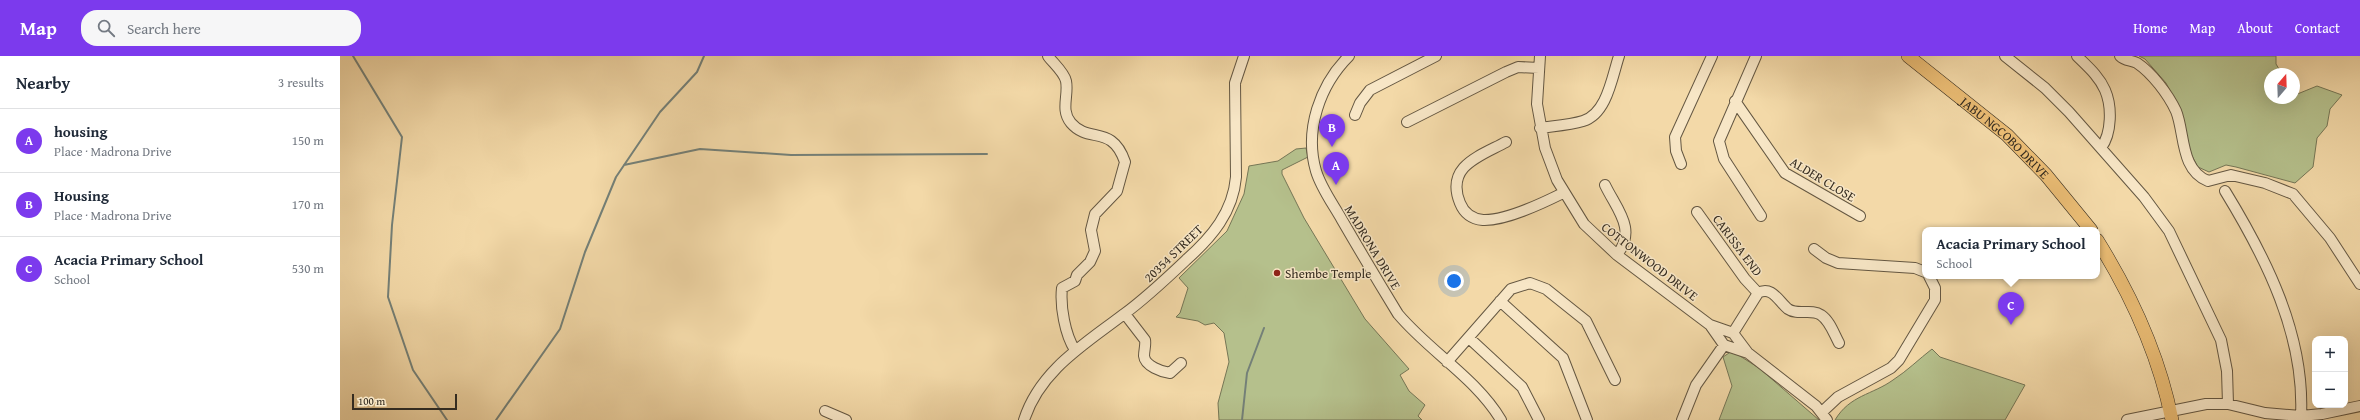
<!DOCTYPE html>
<html lang="en">
<head>
<meta charset="utf-8">
<style>
  body { margin:0; font-family:"Gentium Book Plus",serif; background:#f6f6f7; color:#1f2937 }
  .controls { position:absolute; right:12px; bottom:12px; display:grid; overflow:hidden; border-radius:8px; box-shadow:0 4px 16px #0002 }
  .controls button { width:36px; height:36px; display:grid; place-items:center; padding:0; border:0; border-bottom:1px solid #e0e1e3; background:#fff; color:#1f2937; font:20px sans-serif }
  .compass { position:absolute; left:1924px; top:12px; width:36px; height:36px; border-radius:50%; background:#fff; box-shadow:0 4px 16px #0002; rotate:19deg }
  .scale { position:absolute; left:12px; bottom:10px; width:105px; box-sizing:border-box; padding-left:4px; border:2px solid #352c20; border-top:0; font-size:11px; line-height:14px; white-space:nowrap; color:#352c20; -webkit-text-stroke:3px #f7e6c6; paint-order:stroke }
  .you { position:absolute; left:1114px; top:225px; width:14px; height:14px; margin:-10px; border:3px solid #fff; border-radius:50%; background:#1a73e8; box-shadow:0 0 0 6px #1a73e833 }
  .badge { display:grid; place-items:center; width:26px; height:26px; border-radius:50%; background:#7c3aed; color:#fff; font-size:13px; font-weight:700 }
  .pin { position:absolute; translate:-50% -33px; filter:drop-shadow(0 1px 2px #0008) }
  .pin::after { content:''; position:absolute; top:21px; width:14px; height:12px; background:inherit; clip-path:polygon(0 0,100% 0,50% 100%) }
  .popup { position:absolute; left:1582px; top:171px; width:178px; height:52px; box-sizing:border-box; display:grid; place-content:center; border-radius:8px; background:#fff; filter:drop-shadow(0 1px 3px #0005); font-size:13px; white-space:nowrap; color:#747a83 }
  .popup b { font-size:15px; color:#1f2937 }
  .popup::after { content:''; position:absolute; left:50%; top:100%; margin-left:-8px; border:8px solid transparent; border-top-color:#fff }
  .list { margin:0; padding:0; list-style:none }
  h2 { display:flex; justify-content:space-between; align-items:center; height:52px; margin:0; padding:0 16px; font-size:17px }
  h2 small { font-size:13px; font-weight:400; color:#747a83 }
  .list li { display:grid; grid-template-columns:26px 1fr auto; gap:12px; align-items:center; box-sizing:border-box; height:64px; padding:0 16px; border-top:1px solid #e0e1e3 }
  .list b { display:block; font-size:15px; white-space:nowrap }
  .list p { margin:0; font-size:13px; white-space:nowrap; color:#747a83 }
  .list em { font-size:13px; font-style:normal; color:#747a83 }
  .icon { flex:none; width:22px; height:22px; fill:none; stroke:currentColor; stroke-width:2; stroke-linecap:round; stroke-linejoin:round }
  .map { position:relative; flex:none; width:2020px; height:364px; overflow:hidden }
  header { display:flex; align-items:center; gap:24px; box-sizing:border-box; height:56px; padding:0 20px; background:#7c3aed; color:#fff }
  header strong { font-size:19px }
  nav { display:flex; gap:22px; margin-inline-start:auto; font-size:14px }
  .search { width:280px; height:36px; background:#f6f6f7; display:flex; align-items:center; gap:10px; box-sizing:border-box; padding:0 14px; border-radius:16px; color:#747a83; font-size:15px }
  main { display:flex }
  aside { flex:1; background:#fff }
  .map>svg:first-child { display:block }
  .green { fill:#b5c08c; stroke:#757656 }
  .lines { fill:none; stroke-linecap:round; stroke-linejoin:round }
  .stream { stroke:#748078; stroke-width:2 }
  .minor-casing { stroke:#645742; stroke-width:12 }
  .major-casing { stroke:#352c20; stroke-width:14 }
  .minor { stroke:#f7e6c6; stroke-width:10 }
  .major { stroke:#eabc74; stroke-width:13 }
  .poi-dot { fill:#8f2418; stroke:#f7e6c6; stroke-width:1.5 }
  .labels { text-anchor:middle; stroke-width:3; stroke-linejoin:round; paint-order:stroke }
  .street-label { font-size:13px; fill:#352c20; stroke:#f7e6c6 }
  .poi-label { font-size:13px; fill:#352c20; stroke:#f7e6c6; text-anchor:start }
</style>
</head>
<body>
<header>
<strong>Map</strong>
<div class="search"><svg class="icon" aria-label="search" viewBox="0 0 24 24"><circle cx="10" cy="10" r="6"/><path d="M15 15l6 6"/></svg>Search here</div>
<nav><a>Home</a><a>Map</a><a>About</a><a>Contact</a></nav>
</header>
<main>
<aside>
<h2>Nearby<small>3 results</small></h2>
<ul class="list">
<li><span class="badge">A</span><div><b>housing</b><p>Place · Madrona Drive</p></div><em>150 m</em></li>
<li><span class="badge">B</span><div><b>Housing</b><p>Place · Madrona Drive</p></div><em>170 m</em></li>
<li><span class="badge">C</span><div><b>Acacia Primary School</b><p>School</p></div><em>530 m</em></li>
</ul>
</aside>
<div class="map">
<svg width="2020" height="364" viewBox="0 0 2020 364">
  <rect width="100%" height="100%" fill="#f3d9a8"/>
  <filter id="stains"><feTurbulence type="fractalNoise" baseFrequency=".005" numOctaves="4"/><feColorMatrix values="0 0 0 0 .2 0 0 0 0 .09 0 0 0 0 .02 0 0 0 .5 -.17"/></filter>
  <radialGradient id="worn" r=".72"><stop offset=".6" stop-color="#630" stop-opacity="0"/><stop offset="1" stop-color="#630" stop-opacity=".3"/></radialGradient>
  <path class="green" d="M1799 0H1936V8L1942 18H1930V42H1954V37L1955 39 1977 30 2002 39 1990 53 1987 70 1977 82 1973 111 1955 127 1896 111 1886 109 1869 116 1858 111 1851 98 1840 54 1826 27 1805 3Z
    M966 92 968 101 942 114V118L964 162 1025 263 1069 313 1060 319 1069 335 1085 349 1078 360 1082 364H879L878 347 889 306 884 277 874 267 865 269 858 265 836 261 840 257 848 232 839 222 887 175 904 138 909 110 938 105 956 93Z
    M1592 293 1600 301 1685 329 1665 364H1495C1510 339 1532 339 1553 324 1567 315 1579 303 1592 293Z
    M1392 295 1419 312 1479 364H1379L1392 330 1383 301Z"/>
  <g class="lines">
    <path class="stream" d="M13 0 62 81 52 169 48 241 73 314 107 364
      M284 109 360 93 451 99 647 98
      M156 364 220 273 245 196 276 121 320 56 357 16 364 0
      M902 364 907 317 924 272"/>
    <g class="minor-casing">
      <path id="minor" d="M708 0C713 7 724 16 726 25 729 39 720 54 731 67 749 88 772 68 785 106L777 135 755 158 751 174 755 195 750 206 737 219 735 225 722 232C720 250 725 279 735 294
        M1009 0C980 29 964 74 976 115 981 132 993 148 1002 164 1020 195 1039 227 1058 258 1090 296 1136 322 1161 364
        M1200 0 1197 48 1205 92 1217 124 1244 168 1277 199 1370 269 1393 277 1408 297
        M1416 0 1379 85 1384 103 1421 160
        M1665 0 1705 32 1729 56 1804 141 1829 175 1881 284 1887 315 1888 348
        M1737 0C1747 10 1759 20 1765 34 1772 50 1772 77 1761 92
        M1780 0C1785 5 1791 4 1797 7 1812 17 1828 38 1836 55 1845 77 1840 114 1868 125L1891 119 1925 127 1953 138 1990 182 2020 228
        M1395 45 1445 117 1520 160
        M1015 59 1020 47 1030 34 1096 0
        M1067 66 1166 16 1178 11 1199 12
        M1200 72C1214 70 1230 69 1243 65 1267 58 1272 21 1279 0
        M1166 86C1140 100 1105 110 1120 147 1124 157 1132 163 1143 164 1166 165 1203 147 1223 137
        M1341 108 1336 95 1335 81 1372 0
        M1265 129C1277 154 1297 173 1277 199
        M1885 135C1926 202 1965 279 1961 360
        M1357 156 1405 223 1418 237
        M1474 193 1486 202 1498 207 1575 212 1585 216
        M1160 245 1223 302 1247 364
        M785 258 805 284C806 289 804 294 804 300 805 310 822 316 830 317L841 307
        M1370 269 1384 289 1408 297 1476 350 1487 364
        M1393 277 1418 237C1432 229 1439 246 1448 253 1458 260 1471 252 1481 259 1490 265 1494 278 1499 287
        M1129 282 1182 331 1199 364
        M1107 306 1171 233 1190 227 1206 233 1246 265 1275 324
        M485 355 506 364
        M1482 356 1498 341 1551 312 1559 304 1595 244V232L1589 220
        M684 364C700 314 745 288 784 258 806 242 826 223 846 204 872 181 893 156 896 121L895 27 904 0
        M1342 364 1356 329 1384 289
        M1787 364 1866 348H1888L1925 357 1961 360 1982 358 2020 350"/>
    </g>
    <g class="major-casing">
      <g id="major">
        <path id="s1" d="M1568 0 1667 79 1706 119 1751 174"/>
        <path d="M1757 184C1792 240 1819 299 1832 364"/>
      </g>
    </g>
    <use href="#minor" class="minor"/>
    <use href="#major" class="major"/>
  </g>
  <circle class="poi-dot" cx="937" cy="217" r="4"/>
  <g class="labels">
    <g class="street-label">
      <text dy="5" stroke="none"><textPath href="#s1" startOffset="127">JABU NGCOBO DRIVE</textPath></text>
      <text transform="translate(1483 123) rotate(31)" y="5">ALDER CLOSE</text>
      <text transform="translate(1398 189) rotate(53)" y="5">CARISSA END</text>
      <text transform="translate(1033 191) rotate(59)" y="5">MADRONA DRIVE</text>
      <text transform="translate(833 197) rotate(-44)" y="5">20354 STREET</text>
      <text transform="translate(1310 205) rotate(38)" y="5">COTTONWOOD DRIVE</text>
    </g>
    <g class="poi-label">
      <text x="945" y="222">Shembe Temple</text>
    </g>
  </g>
  <rect width="100%" height="100%" filter="url(#stains)"/>
  <rect width="100%" height="100%" fill="url(#worn)"/>
</svg>
<div class="controls">
<button>+</button>
<button>−</button>
</div>
<svg class="compass" viewBox="-18 -18 36 36"><path d="M0-13l5 13h-10z" fill="#e53935"/><path d="M0 13l5-13h-10z" fill="#747a83"/></svg>
<div class="scale">100 m</div>
<div class="you"></div>
<div class="pin badge" style="left:996px;top:129px">A</div>
<div class="pin badge" style="left:992px;top:91px">B</div>
<div class="pin badge" style="left:1671px;top:269px">C</div>
<div class="popup"><b>Acacia Primary School</b>School</div>
</div>
</main>
</body>
</html>
